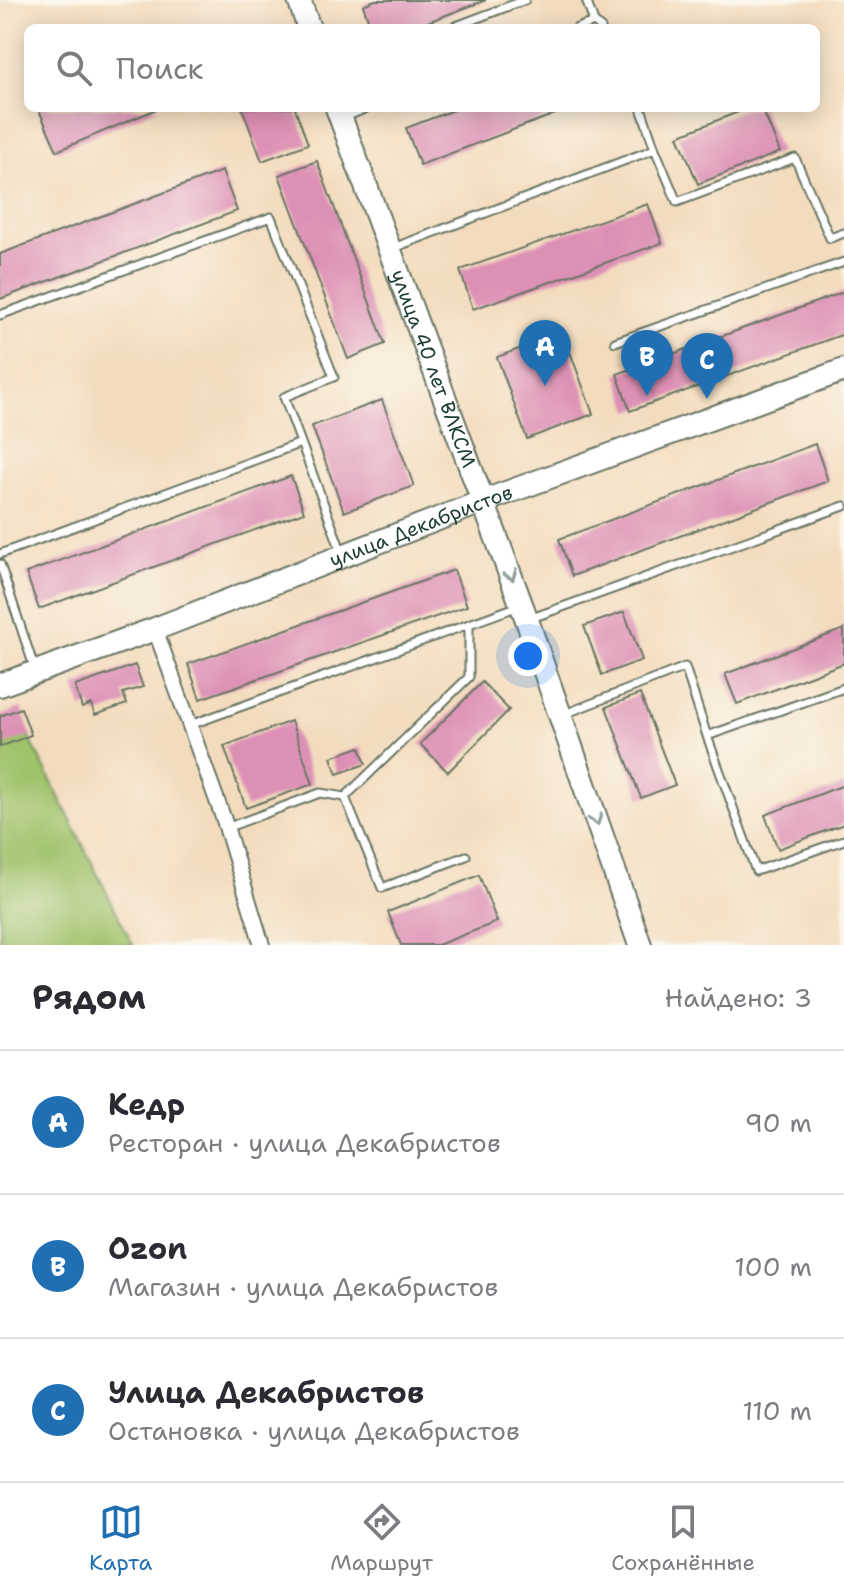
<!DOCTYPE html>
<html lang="ru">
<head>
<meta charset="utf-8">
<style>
  body { margin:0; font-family:"Shantell Sans",sans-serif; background:#f2f2f3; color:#2b2b33 }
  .you { position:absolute; left:528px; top:656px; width:28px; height:28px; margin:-20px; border:6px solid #fff; border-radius:50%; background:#1a73e8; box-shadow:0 0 0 12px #1a73e833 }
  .badge { display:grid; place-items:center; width:52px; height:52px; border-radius:50%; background:#1f6fb2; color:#fff; font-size:26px; font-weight:700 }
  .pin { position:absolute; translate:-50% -66px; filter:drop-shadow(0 2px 4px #0008) }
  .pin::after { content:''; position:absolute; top:42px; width:28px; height:24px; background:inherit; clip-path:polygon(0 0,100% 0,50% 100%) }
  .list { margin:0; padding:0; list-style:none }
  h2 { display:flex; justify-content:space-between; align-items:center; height:104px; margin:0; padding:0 32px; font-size:34px }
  h2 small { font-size:26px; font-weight:400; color:#7c7c81 }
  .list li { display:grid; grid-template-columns:52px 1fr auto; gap:24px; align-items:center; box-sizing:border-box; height:144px; padding:0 32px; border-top:2px solid #e1e1e2 }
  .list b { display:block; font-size:30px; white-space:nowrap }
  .list p { margin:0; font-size:26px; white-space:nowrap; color:#7c7c81 }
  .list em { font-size:26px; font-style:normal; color:#7c7c81 }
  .icon { flex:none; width:44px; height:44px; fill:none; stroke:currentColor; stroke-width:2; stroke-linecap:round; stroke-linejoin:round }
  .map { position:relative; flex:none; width:844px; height:945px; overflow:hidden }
  .search { position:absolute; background:#fff; box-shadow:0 4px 20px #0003; left:24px; right:24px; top:24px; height:88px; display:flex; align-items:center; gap:20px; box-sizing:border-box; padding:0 28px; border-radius:12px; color:#7c7c81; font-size:30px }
  .sheet { height:536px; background:#fff }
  nav { display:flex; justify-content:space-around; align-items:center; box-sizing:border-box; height:112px; border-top:2px solid #e1e1e2; background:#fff; font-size:22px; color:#7c7c81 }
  nav a { display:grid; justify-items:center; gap:4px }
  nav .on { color:#1f6fb2 }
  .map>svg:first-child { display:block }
  .garden { fill:#9fc26b; stroke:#5f8050; stroke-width:2 }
  .building { fill:#dd90b5 }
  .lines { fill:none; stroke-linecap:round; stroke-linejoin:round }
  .service-casing { stroke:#697564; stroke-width:11 }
  .minor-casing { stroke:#697564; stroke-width:18 }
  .secondary-casing { stroke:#697564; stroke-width:26 }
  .service { stroke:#fff; stroke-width:7 }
  .minor { stroke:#fff; stroke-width:14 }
  .secondary { stroke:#fff; stroke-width:22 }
  .oneway { stroke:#8f9e9a }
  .labels { text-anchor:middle; stroke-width:6; stroke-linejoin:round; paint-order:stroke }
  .street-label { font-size:20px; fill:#1f3d34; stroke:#fbf7ec }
</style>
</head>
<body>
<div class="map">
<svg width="844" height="945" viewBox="0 0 844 945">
  <rect width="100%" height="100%" fill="#fbf7ec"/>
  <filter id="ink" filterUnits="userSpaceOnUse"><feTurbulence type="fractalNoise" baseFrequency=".0125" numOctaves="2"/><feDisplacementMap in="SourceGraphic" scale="16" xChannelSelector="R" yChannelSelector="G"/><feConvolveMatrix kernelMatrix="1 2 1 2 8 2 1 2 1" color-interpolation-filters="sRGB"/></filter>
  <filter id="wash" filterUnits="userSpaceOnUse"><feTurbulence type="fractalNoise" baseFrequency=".006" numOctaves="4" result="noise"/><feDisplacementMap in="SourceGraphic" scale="32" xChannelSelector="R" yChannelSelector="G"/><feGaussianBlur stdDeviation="1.8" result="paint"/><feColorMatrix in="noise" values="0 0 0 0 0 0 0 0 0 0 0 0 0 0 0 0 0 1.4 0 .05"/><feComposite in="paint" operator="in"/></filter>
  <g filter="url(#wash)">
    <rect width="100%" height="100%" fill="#f3dcbe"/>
    <path class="garden" d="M27 733 133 945H0V743Z"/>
    <g id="blocks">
      <path class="building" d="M375 0H486L412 28H371L363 5Z
        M38 108H159L57 151Z
        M242 108H295L308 144 262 161Z
        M459 108H571L420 165 406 128Z
        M748 108H762L780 152 698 184 678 136Z
        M317 161 385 344 348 359 279 175Z
        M222 171 237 211 0 299V254Z
        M648 204 662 243 473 309 460 270Z
        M844 292V334L630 411 617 374Z
        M563 333 593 414 527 439 497 357Z
        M382 400 414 486 344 512 312 426Z
        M815 444 828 481 572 576 559 539Z
        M291 476 304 512 39 609 26 573Z
        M454 570 467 606 200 699 188 664Z
        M624 612 642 660 602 675 584 626Z
        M844 629V663L737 704 725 674Z
        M135 665 143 687 123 693 127 704 95 715 91 704 82 708 75 686Z
        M482 682 509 710 448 772 420 744Z
        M640 694 675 785 641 798 606 707Z
        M21 708 31 735 0 747V716Z
        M291 721 313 784 246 808 224 746Z
        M360 747 366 764 337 774 331 757Z
        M844 785V824L778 849 765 815Z
        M479 875 497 922 438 945H401L388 912Z"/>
    </g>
  </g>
  <g filter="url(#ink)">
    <use href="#blocks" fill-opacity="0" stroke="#697564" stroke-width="2"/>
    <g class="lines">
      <g class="service-casing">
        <path id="service" d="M586 0 594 22
          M451 28 525 0
          M577 28 594 22 601 28
          M641 108 655 149
          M343 118 367 108
          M393 248 655 149 677 202 795 158 830 238 844 233
          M0 315 271 217 334 377 284 397 342 553
          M615 342 844 262
          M0 554 301 443
          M0 564 35 670
          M529 619 844 506
          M562 715 685 667 707 736 844 688
          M190 725 519 606
          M707 736 756 871 844 840
          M226 828 320 793 345 797
          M466 856 382 888 345 797 469 677V624"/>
      </g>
      <g class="minor-casing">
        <path id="minor" d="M155 629 224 820 262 945"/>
      </g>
      <g class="secondary-casing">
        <g id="secondary">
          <path d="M299 0 309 28"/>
          <path id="s1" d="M337 108 527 620 640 945"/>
          <path id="s2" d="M0 685 155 629 484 501 844 370"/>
        </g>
      </g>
      <use href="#service" class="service"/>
      <use href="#minor" class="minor"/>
      <use href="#secondary" class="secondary"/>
    </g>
    <defs><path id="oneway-chevron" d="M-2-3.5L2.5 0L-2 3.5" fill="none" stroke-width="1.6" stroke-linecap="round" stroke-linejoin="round" transform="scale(2)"/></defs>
    <g class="oneway">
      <use href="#oneway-chevron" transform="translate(511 575) rotate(70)"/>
      <use href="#oneway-chevron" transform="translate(596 820) rotate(71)"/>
    </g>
  </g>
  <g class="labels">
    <g class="street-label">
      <text dy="7" stroke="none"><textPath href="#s1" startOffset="278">улица 40 лет ВЛКСМ</textPath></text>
      <text dy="7" stroke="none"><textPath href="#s2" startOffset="450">улица Декабристов</textPath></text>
    </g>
  </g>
</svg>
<div class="you"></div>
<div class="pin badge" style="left:545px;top:386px">A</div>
<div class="pin badge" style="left:647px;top:396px">B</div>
<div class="pin badge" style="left:707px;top:399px">C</div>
<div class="search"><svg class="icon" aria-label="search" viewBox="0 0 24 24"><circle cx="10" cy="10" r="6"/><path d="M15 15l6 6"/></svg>Поиск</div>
</div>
<section class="sheet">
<h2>Рядом<small>Найдено: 3</small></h2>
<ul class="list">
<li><span class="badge">A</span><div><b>Кедр</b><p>Ресторан · улица Декабристов</p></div><em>90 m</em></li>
<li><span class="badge">B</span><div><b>Ozon</b><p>Магазин · улица Декабристов</p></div><em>100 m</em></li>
<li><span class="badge">C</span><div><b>Улица Декабристов</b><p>Остановка · улица Декабристов</p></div><em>110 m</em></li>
</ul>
</section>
<nav>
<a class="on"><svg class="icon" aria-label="map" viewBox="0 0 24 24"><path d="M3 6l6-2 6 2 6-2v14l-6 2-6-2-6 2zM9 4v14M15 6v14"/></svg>Карта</a>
<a><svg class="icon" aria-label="directions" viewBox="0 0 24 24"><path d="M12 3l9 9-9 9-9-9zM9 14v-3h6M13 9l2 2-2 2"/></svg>Маршрут</a>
<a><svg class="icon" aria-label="saved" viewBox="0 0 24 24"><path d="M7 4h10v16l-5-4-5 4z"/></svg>Сохранённые</a>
</nav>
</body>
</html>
